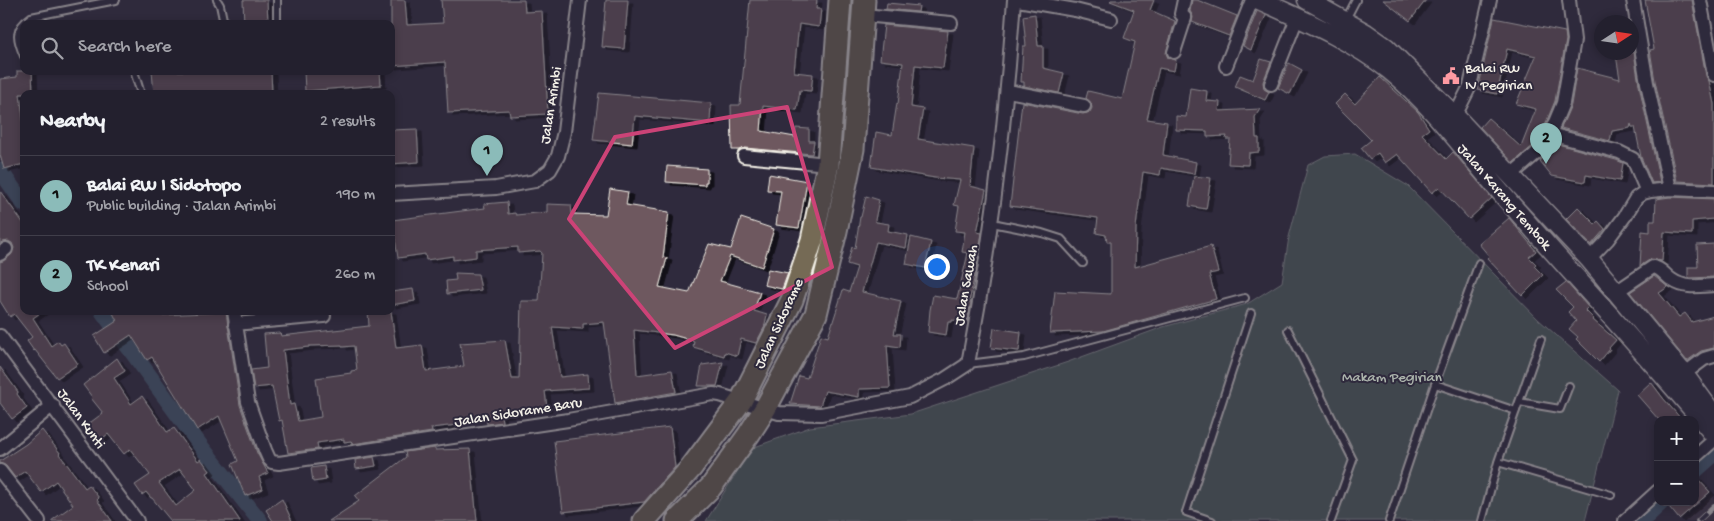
<!DOCTYPE html>
<html lang="en">
<head>
<meta charset="utf-8">
<style>
  body { margin:0; font-family:"Gochi Hand",sans-serif; background:#2b2836; color:#f1f3f6 }
  .controls { position:absolute; right:15px; bottom:15px; display:grid; overflow:hidden; border-radius:10px; box-shadow:0 2px 8px #0003 }
  .controls button { width:45px; height:45px; display:grid; place-items:center; padding:0; border:0; border-bottom:1px solid #403e4a; background:#23202e; color:#f1f3f6; font:25px sans-serif }
  .compass { position:absolute; left:1594px; top:15px; width:45px; height:45px; border-radius:50%; background:#23202e; box-shadow:0 2px 8px #0003; rotate:78deg }
  .you { position:absolute; left:936px; top:266px; width:18px; height:18px; margin:-12px; border:4px solid #fff; border-radius:50%; background:#1a73e8; box-shadow:0 0 0 8px #1a73e833 }
  .badge { display:grid; place-items:center; width:32px; height:32px; border-radius:50%; background:#8bbbb9; color:#111; font-size:16px; font-weight:700 }
  .pin { position:absolute; translate:-50% -41px; filter:drop-shadow(0 1px 2px #0008) }
  .pin::after { content:''; position:absolute; top:26px; width:18px; height:15px; background:inherit; clip-path:polygon(0 0,100% 0,50% 100%) }
  .list { margin:0; padding:0; list-style:none }
  h2 { display:flex; justify-content:space-between; align-items:center; height:65px; margin:0; padding:0 20px; font-size:21px }
  h2 small { font-size:16px; font-weight:400; color:#a3a3aa }
  .list li { display:grid; grid-template-columns:32px 1fr auto; gap:15px; align-items:center; box-sizing:border-box; height:80px; padding:0 20px; border-top:1px solid #403e4a }
  .list b { display:block; font-size:19px; white-space:nowrap }
  .list p { margin:0; font-size:16px; white-space:nowrap; color:#a3a3aa }
  .list em { font-size:16px; font-style:normal; color:#a3a3aa }
  .icon { flex:none; width:28px; height:28px; fill:none; stroke:currentColor; stroke-width:2; stroke-linecap:round; stroke-linejoin:round }
  .map { position:relative; flex:none; width:1714px; height:521px; overflow:hidden }
  .search { position:absolute; background:#23202e; box-shadow:0 2px 8px #0003; left:20px; top:20px; width:375px; height:55px; display:flex; align-items:center; gap:12px; box-sizing:border-box; padding:0 18px; border-radius:10px; color:#a3a3aa; font-size:19px }
  .panel { position:absolute; background:#23202e; box-shadow:0 2px 8px #0003; left:20px; top:90px; width:375px; height:225px; border-radius:10px }
  .map>svg:first-child { display:block }
  .built { fill:#423847 }
  .green { fill:#556963; stroke:#a4ada6 }
  .lines { fill:none; stroke-linecap:round; stroke-linejoin:round }
  .canal { stroke:#4a6274; stroke-width:16 }
  .building { fill:#6e585e; stroke:#f4f1e8; fill-rule:evenodd; filter:url(#shadow) }
  .service-casing { stroke:#f4f1e8; stroke-width:10 }
  .minor-casing { stroke:#f4f1e8; stroke-width:16 }
  .secondary-casing { stroke:#f4f1e8; stroke-width:21 }
  .trunk-casing { stroke:#f4f1e8; stroke-width:25 }
  .service { stroke:#2f2a3d; stroke-width:6 }
  .minor { stroke:#2f2a3d; stroke-width:12 }
  .secondary { stroke:#2f2a3d; stroke-width:18 }
  .trunk { stroke:#746b55; stroke-width:21 }
  .rail-casing { stroke:#f4f1e8; stroke-width:5.5 }
  .rail { stroke:#2f2a3d; stroke-width:4; stroke-dasharray:11; stroke-linecap:butt }
  .marked { fill:none; stroke:#cc4377; stroke-width:4; stroke-linejoin:round }
  .labels { text-anchor:middle; stroke-width:4; stroke-linejoin:round; paint-order:stroke }
  .poi-label { font-size:15px; fill:#f4f1e8; stroke:#2f2a3d; text-anchor:start }
  .street-label { font-size:15px; fill:#f4f1e8; stroke:#2f2a3d }
  .park-label { font-size:15px; fill:#acb4ac; stroke:#2f2a3d }
</style>
</head>
<body>
<div class="map">
<svg width="1714" height="521" viewBox="0 0 1714 521">
  <defs>
    <filter id="shadow"><feDropShadow dx="5" dy="3" stdDeviation="0" flood-color="#0009"/></filter>
  </defs>
  <rect width="100%" height="100%" fill="#2f2a3d"/>
  <filter id="ink" filterUnits="userSpaceOnUse"><feTurbulence type="fractalNoise" baseFrequency=".02" numOctaves="2"/><feDisplacementMap in="SourceGraphic" scale="10" xChannelSelector="R" yChannelSelector="G"/><feConvolveMatrix kernelMatrix="1 2 1 2 8 2 1 2 1" color-interpolation-filters="sRGB"/></filter>
  <g filter="url(#ink)">
    <path class="built" d="M1714 493V519L1712 521H1683Z"/>
    <path class="green" d="M1355 154 1408 186 1538 319 1618 390 1585 521H706L752 448 810 427 911 414 1068 362 1163 327 1247 304 1282 282 1289 237 1308 165 1325 156Z"/>
    <g class="lines">
      <path class="canal" d="M0 170 24 204
        M102 311 200 445 260 521
        M1695 471 1714 454
        M1642 521 1662 502"/>
    </g>
    <path class="building" d="M243 0H267L268 24H244Z
      M391 0H405L407 25 443 23 441 0H524L525 12 542 11 548 114 510 116 509 110 448 113 445 62 391 66Z
      M606 0H628L624 49 602 47Z
      M750 0H817L816 9H821L819 27 799 24 794 72 813 74 811 91 800 90 797 110 763 106 761 131 795 137 796 128 809 129V141H814L812 154 745 148 739 150H732L731 105H740Z
      M1111 0H1154L1150 10 1175 21 1166 53 1168 58 1176 60 1174 71 1159 68 1147 119 1167 122 1163 155 1196 162 1194 174 1161 168 1160 175 1143 172 1136 227 1135 267 1211 246 1218 272 1209 274 1216 299 1103 331 1050 333 1055 291 1111 294V242H1107L1106 235 1096 233 1098 218 1010 206 1022 102 1083 114 1090 112 1092 108 1091 103 1086 98 1088 91 1122 99 1135 42 1124 38 1134 10 1110 1Z
      M1192 0H1197L1237 16 1229 36 1192 22 1193 17 1190 11Z
      M1383 0H1426L1410 21Z
      M1645 0H1692L1706 76 1709 81 1714 104V183L1677 181 1655 81 1650 50 1654 49Z
      M887 3 919 6 918 12 886 9Z
      M1257 11 1266 15 1251 50 1243 46Z
      M1035 14 1038 46H1043V68L1064 73 1059 93 1024 86V82H1021L1023 46H1026L1023 16Z
      M1494 18 1565 32 1566 40 1555 101 1543 130 1534 145 1513 163 1480 127 1488 118 1521 147 1536 109 1516 104 1536 56 1507 49 1497 94 1478 90Z
      M884 25 948 31 943 68 915 65 911 107 923 109 918 139 974 148 970 186 986 190 977 232 982 233 975 275 969 302H971L967 322 952 320V322H948L946 335 928 332 930 310 933 295 957 299 968 253 962 252 965 232 955 231 959 206 954 205 960 180 935 178 871 167 876 132 892 135 897 103 898 104 903 63 880 60Z
      M1634 52 1639 85 1660 182 1652 183 1641 157 1635 127H1632L1631 124 1630 128 1612 131 1610 141 1561 128 1571 105 1577 68 1620 79 1616 55Z
      M1261 59 1271 62 1263 82 1264 89 1269 92 1265 100 1235 87 1240 75 1253 80Z
      M1289 63 1302 70 1290 94 1278 88Z
      M17 71H32L33 94H20L24 126V164L4 169 0 155V79L17 77Z
      M152 71H271L272 94H154Z
      M304 71H380L381 85 305 91Z
      M1380 77 1418 112 1429 129 1422 134 1446 159 1453 152 1492 198 1469 219 1439 187 1432 193 1397 154 1385 163 1378 153 1370 159 1361 148 1371 140 1335 104 1345 94 1355 104Z
      M1190 88 1207 91 1206 101 1220 102 1219 111 1260 109 1255 117 1256 138H1259V152L1249 153 1248 165 1228 164 1230 139H1226L1227 136 1207 137V131L1176 130V116L1186 117Z
      M599 93 711 103 710 123 635 116 632 144 593 140Z
      M417 129 419 162 391 164V130Z
      M1554 143 1616 160 1623 163 1620 181 1586 175 1585 182 1552 176 1540 161 1547 155Z
      M667 166 707 169V182H705V185L666 182Z
      M769 174 807 181 799 228 776 225 781 191 767 190Z
      M1194 176 1211 178 1206 209 1189 206Z
      M610 189 628 192 626 205 669 212 663 257 667 258 659 287 689 293 709 244 731 249 741 218 774 229 762 267 730 256 720 281 760 292 754 311 767 315 764 328 756 343 741 339 737 356 725 352 724 356 693 347 694 341 673 335 634 330 637 375 672 370 676 392 615 403 604 322 583 324V329L552 327 560 377 588 374 589 388 545 391 547 408 501 415 502 422 487 424 486 415 457 420V425L431 428 432 432 352 444 351 441 344 442V439L317 443 318 449 288 453 282 420 279 421 272 386 254 388 251 370 267 368 264 334 280 333 281 336 369 326 368 311H391L396 348 422 345 426 371 464 366 460 343 505 340 512 379H519L521 301H539L542 253 540 251 518 253V247L476 250V257L453 260V256L426 260 425 254 398 258 392 220 485 208 484 204 507 202 508 214 515 213 516 215 547 212V204L571 205 572 214 606 215ZM342 345V347L354 346 357 370 351 371V373L316 378 321 417 298 421 294 404 290 405 283 350 309 347V346Z
      M0 191 24 224V311H43L33 318 51 346 58 341 61 345 64 343 78 364 57 378 35 350 34 351 27 341 32 337 14 314 10 317 0 301V262L11 255 14 248 12 243 8 241 0 243Z
      M866 196 879 200 875 220 876 222 889 224 888 231 908 235 906 248 876 242 862 292 901 301 894 334H901L900 347 887 345 890 388 859 389V397L825 391 820 406 790 404 799 376 807 378 821 335 828 337 843 290 849 292 857 267 847 264 852 247 855 248 860 217H861Z
      M1670 197 1714 199V219L1692 221V234L1664 232 1662 261 1651 259 1640 266 1642 231 1650 232V221H1655L1656 199Z
      M1578 207 1595 224 1598 221 1605 229 1591 245 1566 219Z
      M1509 218 1536 251 1529 257 1536 264 1534 266 1543 275 1522 296 1487 258 1489 256 1479 244Z
      M911 237 931 242 925 268 906 264Z
      M1714 244V277L1688 278V267H1698L1697 245Z
      M768 269 788 273 782 289 764 285Z
      M455 273 478 274 481 290 447 294 446 281 456 280Z
      M1654 276 1668 287 1659 293 1679 317 1685 313 1692 322 1714 316V348L1701 351 1687 361 1630 292Z
      M1566 282 1588 307 1585 310 1594 319 1593 320 1616 340 1609 348 1610 349 1599 362 1576 339 1578 337 1569 329 1576 321 1568 312 1573 307 1556 290Z
      M413 289 415 301 391 305V292Z
      M112 311H170L163 315 226 312 240 405 257 453 268 473 259 477 263 489 245 496 232 464 238 461 219 416 197 430 152 357 147 360 131 335 104 353 94 336 117 321Z
      M994 328 1021 332 1019 351 991 348Z
      M117 358 125 371 114 378 131 404 142 396 167 432 174 428 198 461 201 459 210 471 207 473 240 521H171L152 498H151L146 492 142 495 135 485 150 475 130 449 124 454 108 434 99 441 87 425 103 413 91 398 92 397 83 385ZM180 469 196 490 176 506 159 483Z
      M723 362 717 386H698L702 365Z
      M0 367 18 392 17 394 27 408 12 419 0 403Z
      M1651 382 1663 398 1682 420H1659L1637 395Z
      M670 427 675 467 644 502 563 512 554 441Z
      M42 430 60 453 59 454 85 488 89 485 99 498 97 500 112 521H51L73 505 56 481 41 492 25 471 15 478 6 466 0 463V461L26 444Z
      M435 448V450L470 449 477 521H329L359 501 355 496 406 457 405 452Z
      M374 457 376 466 356 469 355 460Z
      M324 466 326 480 313 482 311 468Z
      M1695 476 1710 492 1679 519 1665 502H1695Z
      M282 499 292 521H273L266 510Z"/>
    <g class="lines">
      <g class="service-casing">
        <path id="service" d="M217 0 220 5 224 24
          M277 0V24
          M1345 21 1356 0
          M24 56C16 38 14 29 31 17L116 0
          M134 71 141 94
          M992 223 1042 233 1061 239 1083 263
          M1479 263 1435 384 1516 411
          M1288 330 1353 460 1331 521
          M968 364 1024 357 1245 298
          M1519 402 1560 409 1569 386
          M1498 462 1541 339
          M1212 521 1186 512 1251 313
          M1389 521 1435 384
          M1482 521 1498 462 1611 495"/>
      </g>
      <g class="minor-casing">
        <path id="minor" d="M1018 0 1075 10 1111 19
          M1633 0 1647 83 1670 189
          M1700 0 1714 75
          M863 15 951 23
          M1174 52 1185 18 1181 14 1184 0
          M1226 66 1252 0
          M1271 84 1297 18
          M1008 91 1084 106
          M1455 116 1470 86 1490 0
          M1550 134 1619 152 1633 159 1647 192
          M744 156 828 164
          M1510 176 1540 150 1550 134 1563 103 1574 40 1569 0
          M391 194 496 188 535 181 550 170 558 156 564 132 580 0
          M0 254 6 249
          M1589 259 1608 239 1625 216 1636 198 1643 193 1651 191 1670 189 1714 191
          M1616 292 1653 267C1662 268 1665 276 1672 280 1685 289 1699 286 1714 285
          M234 311 248 402 265 450 269 459 272 462 279 463 568 420 713 394 720 395 779 413 821 414 910 397 945 379 968 364C991 243 1006 122 1014 0
          M235 324 324 316
          M0 336 137 521
          M1684 374 1704 359 1714 356
          M0 449 53 405
          M1695 457 1714 440
          M0 471 39 521
          M1625 521 1658 491"/>
      </g>
      <g class="secondary-casing">
        <path id="secondary" d="M1259 0C1303 20 1351 40 1389 70 1435 107 1470 158 1509 202 1577 280 1648 355 1714 435
          M1307 0 1366 33 1386 47 1455 116 1589 259 1684 374 1714 415"/>
      </g>
      <g class="trunk-casing">
        <path id="trunk" d="M644 521 691 468 741 401 792 300 812 240 828 164 840 0
          M677 521 711 487 749 434 765 409 816 314 836 231 853 149 864 0"/>
      </g>
      <use href="#service" class="service"/>
      <use href="#minor" class="minor"/>
      <use href="#secondary" class="secondary"/>
      <use href="#trunk" class="trunk"/>
      <g class="rail-casing">
        <path id="rail" d="M1698 521 1714 506"/>
      </g>
      <use href="#rail" class="rail"/>
    </g>
  </g>
  <path d="M0 0H1714V521H0ZM787 107 832 267 675 348 569 219 615 137Z" fill="#2f2a3d" fill-opacity=".55" fill-rule="evenodd"/>
  <path class="marked" d="M787 107 832 267 675 348 569 219 615 137Z"/>
  <defs>
    <g id="civic-bare" transform="scale(1.35)"><path d="M-.6-6.5H3V-4.5H.6V-3L4-1V1h2V6H-6V1h2V-1L-.6-3ZM-1.2 2.5V6h2.4V2.5Z" fill="#ff9aa2" stroke="#2f2a3d" stroke-width="2.5" paint-order="stroke"/></g>
  </defs>
  <g fill-rule="evenodd">
    <use href="#civic-bare" x="1451" y="76"/>
  </g>
  <g class="labels">
    <g class="poi-label">
      <text x="1465" y="72">Balai RW<tspan x="1465" dy="17">IV Pegirian</tspan></text>
    </g>
    <g class="street-label">
      <text transform="translate(550 105) rotate(-81)" y="5">Jalan Arimbi</text>
      <text transform="translate(1505 196) rotate(49)" y="5">Jalan Karang Tembok</text>
      <text transform="translate(965 285) rotate(-80)" y="5">Jalan Sawah</text>
      <text transform="translate(778 323) rotate(-65)" y="5">Jalan Sidorame</text>
      <text transform="translate(518 411) rotate(-9)" y="5">Jalan Sidorame Baru</text>
      <text transform="translate(82 418) rotate(54)" y="5">Jalan Kunti</text>
    </g>
    <g class="park-label">
      <text x="1392" y="381">Makam Pegirian</text>
    </g>
  </g>
</svg>
<div class="controls">
<button>+</button>
<button>−</button>
</div>
<svg class="compass" viewBox="-18 -18 36 36"><path d="M0-13l5 13h-10z" fill="#e53935"/><path d="M0 13l5-13h-10z" fill="#a3a3aa"/></svg>
<div class="you"></div>
<div class="pin badge" style="left:487px;top:176px">1</div>
<div class="pin badge" style="left:1546px;top:164px">2</div>
<div class="search"><svg class="icon" aria-label="search" viewBox="0 0 24 24"><circle cx="10" cy="10" r="6"/><path d="M15 15l6 6"/></svg>Search here</div>
<section class="panel">
<h2>Nearby<small>2 results</small></h2>
<ul class="list">
<li><span class="badge">1</span><div><b>Balai RW I Sidotopo</b><p>Public building · Jalan Arimbi</p></div><em>190 m</em></li>
<li><span class="badge">2</span><div><b>TK Kenari</b><p>School</p></div><em>260 m</em></li>
</ul>
</section>
</div>
</body>
</html>
